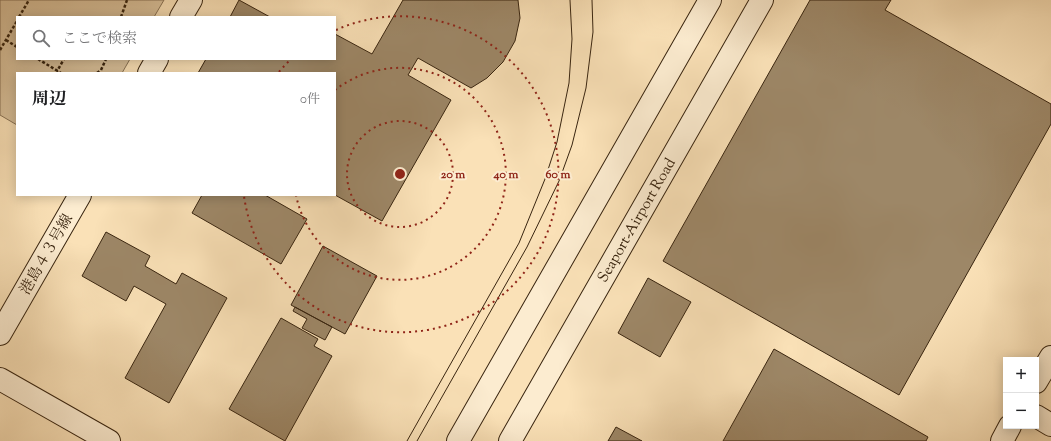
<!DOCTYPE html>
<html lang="ja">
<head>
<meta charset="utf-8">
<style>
  body { margin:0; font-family:"Sorts Mill Goudy","Noto Serif JP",serif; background:#f2f2f2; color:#202124 }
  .controls { position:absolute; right:12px; bottom:12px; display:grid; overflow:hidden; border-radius:0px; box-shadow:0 2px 10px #0003 }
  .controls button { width:36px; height:36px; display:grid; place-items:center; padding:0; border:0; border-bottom:1px solid #e0e0e0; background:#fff; color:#202124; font:20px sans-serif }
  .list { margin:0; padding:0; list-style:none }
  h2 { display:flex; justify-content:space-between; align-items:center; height:52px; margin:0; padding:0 16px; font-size:17px }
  h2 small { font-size:13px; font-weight:400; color:#757577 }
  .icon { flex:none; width:22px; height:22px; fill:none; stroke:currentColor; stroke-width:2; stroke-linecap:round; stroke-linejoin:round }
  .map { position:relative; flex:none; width:1051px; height:441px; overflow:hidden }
  .search { position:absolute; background:#fff; box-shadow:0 2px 10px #0003; left:16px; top:16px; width:320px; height:44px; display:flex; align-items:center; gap:10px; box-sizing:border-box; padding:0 14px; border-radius:0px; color:#757577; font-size:15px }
  .panel { position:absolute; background:#fff; box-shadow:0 2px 10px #0003; left:16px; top:72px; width:320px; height:124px; border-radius:0px }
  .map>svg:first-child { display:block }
  .green { fill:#d9c19b; stroke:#897356 }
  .building { fill:#9d8767; stroke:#392510 }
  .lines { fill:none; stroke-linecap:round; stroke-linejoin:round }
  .secondary-casing { stroke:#392510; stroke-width:24 }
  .path { stroke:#392510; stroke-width:2.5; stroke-dasharray:3 2; stroke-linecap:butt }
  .secondary { stroke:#fcecd0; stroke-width:22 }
  .tram { stroke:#392510; stroke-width:1 }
  .ring { fill:none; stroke:#8f2418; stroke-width:2; stroke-dasharray:2 4 }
  .labels { text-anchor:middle; stroke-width:4; stroke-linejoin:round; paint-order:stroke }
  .street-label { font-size:15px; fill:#392510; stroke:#fcecd0 }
  .centre { fill:#8f2418; stroke:#fcecd0; stroke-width:2 }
  .ring-label { font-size:12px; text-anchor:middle; font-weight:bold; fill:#8f2418; stroke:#fcecd0; stroke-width:4; stroke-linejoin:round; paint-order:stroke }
</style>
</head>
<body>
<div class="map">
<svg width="1051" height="441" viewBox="0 0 1051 441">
  <rect width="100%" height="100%" fill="#fae1b7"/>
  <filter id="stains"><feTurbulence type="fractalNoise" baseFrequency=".005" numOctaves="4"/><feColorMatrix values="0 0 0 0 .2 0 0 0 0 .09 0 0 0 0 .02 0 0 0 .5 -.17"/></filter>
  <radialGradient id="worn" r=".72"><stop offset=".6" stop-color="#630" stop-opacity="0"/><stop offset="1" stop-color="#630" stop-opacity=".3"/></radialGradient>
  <path class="green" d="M0 0H164L154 17H17V59H130L122 73H17V125L0 115Z"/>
  <path class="building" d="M239 0 270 17H230Z
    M403 0H518L520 18 515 41 503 62 487 78 471 88 418 58 408 75 451 100 382 221 335 195V73H198L206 59H335V34L372 54Z
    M810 0H891L885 10 1051 104V124L899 395 663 261Z
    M202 195H265L307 219 281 264 192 213Z
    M106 232 150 256 145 266 176 284 182 273 227 298 169 403 125 378 166 304 134 286 126 301 82 276Z
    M323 246 377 276 345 334 291 305Z
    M648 278 691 302 660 357 618 333Z
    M295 307 332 327 325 340 302 328 307 319 293 311Z
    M281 318 318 339 314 346 332 356 285 441 229 409Z
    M774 349 928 437 926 441H723Z
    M616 427 642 441H608Z"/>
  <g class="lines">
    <g class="secondary-casing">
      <path id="secondary" d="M181 17 191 0
        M149 73 157 59
        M0 334 80 195
        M0 379 109 441
        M1036 382 1051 357
        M1036 416 1051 425
        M458 441 710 0
        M510 441 762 0
        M1002 441 1010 426"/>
    </g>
    <path class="path" d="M19 17 29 0
      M121 17 127 0
      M6 40 17 47
      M0 50 17 21
      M38 59 61 73
      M56 73 64 59
      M97 73 101 70 106 59"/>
    <use href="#secondary" class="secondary"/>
    <path class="tram" d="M407 441 519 243 545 179 557 142 569 83 572 39 570 0
      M417 441 527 247 559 181 572 145 586 88 593 32 592 0"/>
  </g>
  <g class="ring">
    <circle cx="400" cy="174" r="53"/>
    <path d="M335 90A106 106 0 1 1 296 195"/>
    <path d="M279 72A158 158 0 0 1 291 59M336 30A158 158 0 1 1 244 196"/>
  </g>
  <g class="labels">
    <g class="street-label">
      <text transform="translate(636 220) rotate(-60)" y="5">Seaport-Airport Road</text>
      <text transform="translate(46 254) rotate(-60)" y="5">港島４３号線</text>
    </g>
  </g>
  <circle cx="400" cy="174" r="6" class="centre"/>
  <g class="ring-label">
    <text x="453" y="178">20 m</text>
    <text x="506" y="178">40 m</text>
    <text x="558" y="178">60 m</text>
  </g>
  <rect width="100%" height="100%" filter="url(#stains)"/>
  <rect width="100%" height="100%" fill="url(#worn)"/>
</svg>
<div class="controls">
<button>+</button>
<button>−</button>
</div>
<div class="search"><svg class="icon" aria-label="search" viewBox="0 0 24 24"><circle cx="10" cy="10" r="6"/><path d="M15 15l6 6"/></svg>ここで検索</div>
<section class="panel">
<h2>周辺<small>0件</small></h2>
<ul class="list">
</ul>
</section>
</div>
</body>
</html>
